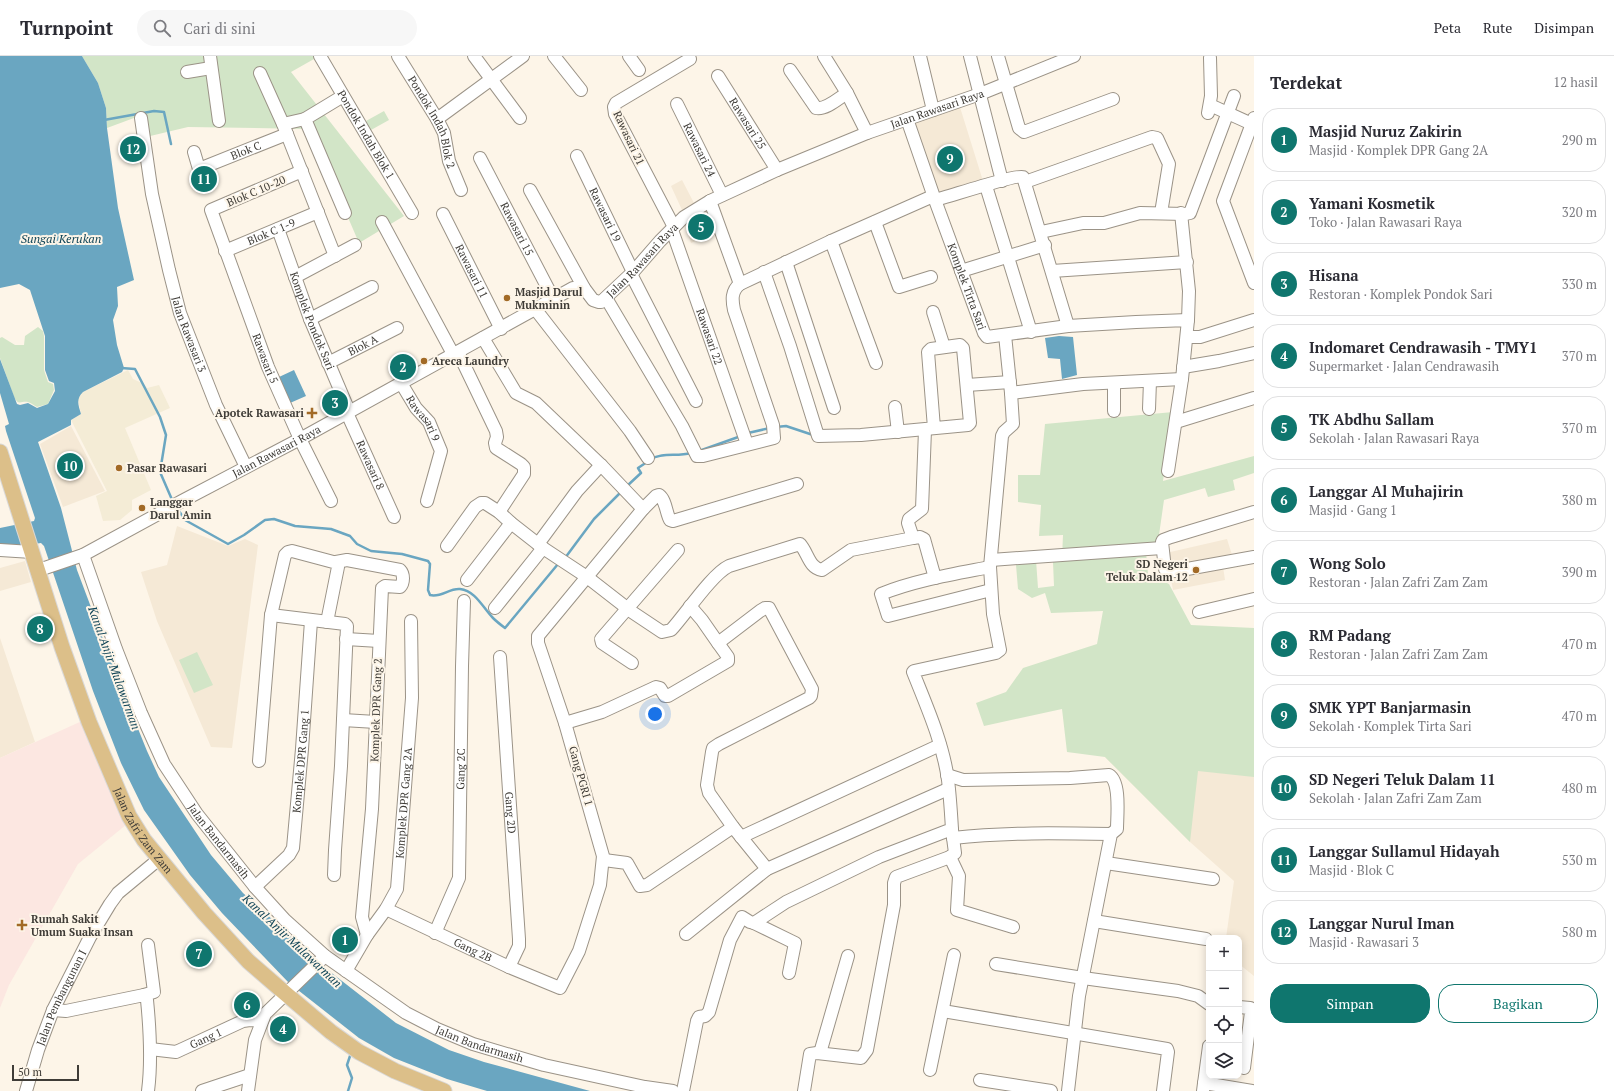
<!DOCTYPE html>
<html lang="id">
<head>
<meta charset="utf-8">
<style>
  body { margin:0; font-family:"PT Serif",serif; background:#f7f7f7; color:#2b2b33 }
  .controls { position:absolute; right:12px; bottom:12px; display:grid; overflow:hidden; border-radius:8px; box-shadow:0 2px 10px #0003 }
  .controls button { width:36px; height:36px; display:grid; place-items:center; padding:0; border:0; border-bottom:1px solid #e1e1e2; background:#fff; color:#2b2b33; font:20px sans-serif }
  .scale { position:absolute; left:12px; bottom:10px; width:67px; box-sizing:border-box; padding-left:4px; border:2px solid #3f3c37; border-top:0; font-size:11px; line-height:14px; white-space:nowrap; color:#3f3c37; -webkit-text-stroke:3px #fdf5e8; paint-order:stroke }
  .you { position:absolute; left:655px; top:658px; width:14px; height:14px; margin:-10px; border:3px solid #fff; border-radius:50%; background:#1a73e8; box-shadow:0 0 0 6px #1a73e833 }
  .badge { display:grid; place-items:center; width:26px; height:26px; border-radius:50%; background:#0f766e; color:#fff; font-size:13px; font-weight:700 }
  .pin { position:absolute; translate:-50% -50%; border:2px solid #fff; box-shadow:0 1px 4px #0006 }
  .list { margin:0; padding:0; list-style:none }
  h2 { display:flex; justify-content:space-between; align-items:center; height:52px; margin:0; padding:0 16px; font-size:17px }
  h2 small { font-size:13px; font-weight:400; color:#7c7c81 }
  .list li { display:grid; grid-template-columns:26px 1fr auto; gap:12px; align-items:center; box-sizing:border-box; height:64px; margin:0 8px 8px; padding:0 8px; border:1px solid #e1e1e2; border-radius:16px }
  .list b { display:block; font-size:15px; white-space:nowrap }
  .list p { margin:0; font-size:13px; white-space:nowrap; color:#7c7c81 }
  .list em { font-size:13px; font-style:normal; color:#7c7c81 }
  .actions { display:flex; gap:8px; padding:12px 16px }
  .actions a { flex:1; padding:9px 0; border:1px solid #0f766e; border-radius:16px; text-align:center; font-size:14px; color:#0f766e }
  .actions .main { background:#0f766e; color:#fff }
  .icon { flex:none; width:22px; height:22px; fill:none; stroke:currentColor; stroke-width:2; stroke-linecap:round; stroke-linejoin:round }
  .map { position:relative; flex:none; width:1254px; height:1035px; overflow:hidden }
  header { display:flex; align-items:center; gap:24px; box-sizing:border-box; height:56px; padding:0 20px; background:#fff; border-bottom:1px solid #e1e1e2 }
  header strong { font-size:19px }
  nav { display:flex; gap:22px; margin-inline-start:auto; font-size:14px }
  .search { width:280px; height:36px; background:#f7f7f7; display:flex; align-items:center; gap:10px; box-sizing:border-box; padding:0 14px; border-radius:22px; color:#7c7c81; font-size:15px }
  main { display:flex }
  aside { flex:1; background:#fff }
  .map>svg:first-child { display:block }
  .commercial { fill:#f4ecd6 }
  .built { fill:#f5e9d6 }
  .medical { fill:#fce7e1 }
  .green { fill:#d2e5c7 }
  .water { fill:#6aa6c1 }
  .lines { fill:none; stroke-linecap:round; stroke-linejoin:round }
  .stream { stroke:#6aa6c1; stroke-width:2.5 }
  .minor-casing { stroke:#9b9387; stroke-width:14 }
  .major-casing { stroke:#d9d8d7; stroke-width:17 }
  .minor { stroke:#fff; stroke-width:12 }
  .major { stroke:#dcbf89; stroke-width:15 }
  .poi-dot { fill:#a26a26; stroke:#fdf5e8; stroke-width:1.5 }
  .labels { text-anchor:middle; stroke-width:4; stroke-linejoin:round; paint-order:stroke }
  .street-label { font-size:11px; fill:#3f3c37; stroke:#fdf5e8 }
  .poi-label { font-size:11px; font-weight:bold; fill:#3f3c37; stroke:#fdf5e8; text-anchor:start }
  .water-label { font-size:12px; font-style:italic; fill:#0e4356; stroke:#fdf5e8 }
</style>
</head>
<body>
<header>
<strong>Turnpoint</strong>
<div class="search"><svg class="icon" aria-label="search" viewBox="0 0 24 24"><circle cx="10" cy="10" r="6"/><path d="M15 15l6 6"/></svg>Cari di sini</div>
<nav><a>Peta</a><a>Rute</a><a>Disimpan</a></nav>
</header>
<main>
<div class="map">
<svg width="1254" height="1035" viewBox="0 0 1254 1035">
  <rect width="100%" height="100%" fill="#fdf5e8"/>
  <path class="commercial" d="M128 314 133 323 144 328 147 332 159 329 170 352 125 372 151 434 132 444V454L120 464 103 465 96 440 107 435 71 364 81 358 78 343 83 336Z"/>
  <path class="built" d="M959 48 983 125 936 141 911 64Z
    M682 124 694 147 682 154 671 130Z
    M708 150 717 176 691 187 684 165Z
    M71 370 105 435 63 451 40 388Z
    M177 470 228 490 245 483 258 489 232 692 211 691 157 565 141 516 167 509Z
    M1227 483 1233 502 1222 504 1225 524 1173 534 1166 497Z
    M25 505 31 526 0 535V512Z
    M1254 572V920L1239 908V882H1226L1234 825 1190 786 1105 701Z
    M0 582 35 686 0 702Z"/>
  <path class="medical" d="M82 665 127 768 78 808 9 929 0 952V702Z"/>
  <path class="green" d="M82 0H314V3L291 16 404 160 359 187 310 73 188 71 146 81 142 59 107 72 106 52 98 27Z
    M384 55 389 64 371 74 366 65Z
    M38 271 43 275 44 280V314L48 326 53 328 54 334 48 348 37 351C35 350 31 347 28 346 20 345 19 350 14 341L0 302V282L2 281 15 289H24L25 280Z
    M1173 356 1163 425 1254 400V417L1233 424 1235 434 1208 441 1205 432 1164 444 1157 493 1146 496 1148 518 1169 528 1191 569 1254 572V721L1198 715 1190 786 1105 701 1067 696 1062 653 984 670 976 647 1006 636 1023 612 1097 588 1103 555 1051 557 1045 537 1032 542 1018 533 1016 509 1036 504 1038 532 1054 530 1053 506 1062 502 1063 479 1039 480 1041 449 1018 446V419H1040L1045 368Z
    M197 596 213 629 194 637 179 604Z"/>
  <path class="water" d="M0 0H82L98 27 106 52 107 72 118 152 134 224 117 231 118 250 113 264 117 289 124 312 122 316 83 336C76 343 78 348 81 358L71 364V369L38 386 61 452 77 514 118 623 147 695 159 721 211 799 243 837 333 918 396 967 449 994 484 1006 590 1035H487L447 1023 394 1002 359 982 289 927 222 857 190 819 144 754 121 707 93 635 44 490 41 487 14 491 0 490V472L34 465 35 462 6 375 5 370 9 368 0 337V303L17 348 20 349 28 347 37 352 48 348 55 335 54 327 49 325 45 314V280L30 234 19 228 0 232Z
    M1059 280 1073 281 1077 319 1062 323 1060 303 1048 302 1045 282Z
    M294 314 306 340 290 347 279 321Z"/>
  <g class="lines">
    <path class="stream" d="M104 64 154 55 164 56 171 88
      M121 312 135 313 160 361 166 379 160 416 173 446
      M776 371 786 370 813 379
      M748 377 770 372
      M699 395 741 380
      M651 403C663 396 677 401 691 397
      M627 430 641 417 638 412 647 406
      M177 452 185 464 228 488 244 479 265 464 274 463 295 470 331 473 350 480 357 488 371 495 402 498 428 505 430 508 428 534 430 539C441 542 449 532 460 533 476 535 483 552 493 562 497 566 501 569 505 572L558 508
      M565 502 594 463 620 437
      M348 1035 352 1022 347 1009 351 997"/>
    <g class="minor-casing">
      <g id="minor">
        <path d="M210 0 219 65"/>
        <path id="s1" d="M320 0 412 157"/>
        <path id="s2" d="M398 0 437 63 444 77 449 105 461 134"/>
        <path d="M474 0 520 62"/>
        <path d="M554 0 581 34"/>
        <path d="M629 0 639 14"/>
        <path d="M824 0 847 37 867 77"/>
        <path d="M920 0 933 54"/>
        <path d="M970 0 1002 125"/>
        <path d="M998 0 1019 72 1024 76 1113 43"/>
        <path d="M790 14 816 52C826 54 839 42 847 37"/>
        <path d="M187 16 211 12"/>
        <path d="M260 17 283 68 335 200"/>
        <path id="s3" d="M718 20 777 114"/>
        <path d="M343 40 305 63 345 157"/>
        <path id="s4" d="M677 48 722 139"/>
        <path d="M1210 49 1254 69"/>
        <path d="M1208 57 1211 40 1210 2"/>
        <path id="s5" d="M141 62 152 138 169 214 180 257 216 349 246 411"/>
        <path d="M1254 62 1223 145 1254 227"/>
        <path d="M437 63 523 0"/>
        <path id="s6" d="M907 63 935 144 984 277 987 281 1068 270 1136 266 1188 264 1182 323 1168 415"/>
        <path d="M283 68 305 63"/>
        <path id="s7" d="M194 96 199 113 287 78"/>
        <path id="s8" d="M577 100 633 216"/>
        <path id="s9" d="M480 102 554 244"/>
        <path id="s10" d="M302 115 211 154 268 311 300 383 331 445"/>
        <path d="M1025 126 1152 81 1157 82 1169 108 1161 157"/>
        <path d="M986 130 1031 276"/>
        <path id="s11" d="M530 134 584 232 593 244 599 246H601L633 216 660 185 684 161 710 145 777 114 867 77 980 38 1074 0"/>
        <path d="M935 144C948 141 1016 118 1023 121L1068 270"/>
        <path d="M710 145 740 228"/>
        <path d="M1181 157 1189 235 1188 264"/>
        <path id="s12" d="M443 158 501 273"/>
        <path d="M382 166 453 298"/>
        <path d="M875 166 899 231 931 221"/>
        <path d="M674 171 615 58 614 51 616 47 690 3"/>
        <path id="s13" d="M278 173 310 263 349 355"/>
        <path id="s14" d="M672 174 747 388"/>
        <path d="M1041 176 1083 167H1104L1140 157 1185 158 1190 157 1234 40"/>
        <path d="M831 185 876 307"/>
        <path id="s15" d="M225 195 318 156"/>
        <path d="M786 206 834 352"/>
        <path d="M961 215 1045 189"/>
        <path d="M1052 215 1187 206"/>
        <path d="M764 216 790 290 818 380 861 379 968 369 970 367 963 292 960 289 931 293 928 296 934 372"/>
        <path d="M631 218 696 345"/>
        <path d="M295 221 355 189"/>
        <path d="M606 242 682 370 697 400H703L774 382 773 369 734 254C732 244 731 235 740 228L829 186 933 140"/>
        <path d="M536 254 630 375 648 402"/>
        <path d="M933 256 944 291"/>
        <path d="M310 263 372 231"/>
        <path d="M1187 281H1200L1254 264"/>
        <path d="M483 282 516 337 536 347 601 409 643 453"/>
        <path d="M458 296 496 375 497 381 495 387 496 392 521 408 524 411V418L499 456"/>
        <path id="s16" d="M328 307 397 272"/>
        <path d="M1183 311 1219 305 1254 297"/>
        <path id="s17" d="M401 327 416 352 429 366 441 395 427 445"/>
        <path d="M1114 327V355"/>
        <path d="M967 329 1010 326"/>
        <path d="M1011 337 1083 328 1182 323"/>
        <path d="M895 351 898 376"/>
        <path d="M1149 353 1150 325"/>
        <path id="s18" d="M347 357 394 461"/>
        <path d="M1176 366 1254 342"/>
        <path d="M1254 456 1171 481 1163 484 1162 486 1165 513 1167 515H1176L1254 501"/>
        <path d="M913 482 920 481 924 483 935 522"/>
        <path d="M538 488 577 435 601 409"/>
        <path d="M447 490 475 451 481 447H485L499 456 511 467 543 492 587 521 632 556 662 576 671 574C685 559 712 518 729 510L800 488C808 497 809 512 822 514L851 494 913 482 908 467 909 463 922 453 925 374"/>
        <path d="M0 494 32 496"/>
        <path id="s19" d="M83 499 116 593 141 657 164 708 197 758 255 831 285 864 325 900 406 957 437 973 473 988 544 1009 645 1031 673 1035"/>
        <path d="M991 504 1162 492"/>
        <path d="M336 506 347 504 400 514C404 518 404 527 400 531L385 530 382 532 372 753 362 861 367 879"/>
        <path d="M990 511C954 518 916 524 881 538L888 560 991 534"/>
        <path id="s20" d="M39 514 83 499 182 445 300 383 573 232H584"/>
        <path d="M467 524 511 467"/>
        <path d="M690 550 702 564 718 587 760 555 765 552H769L812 633 811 640 809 642 719 688 713 692 712 696 707 729 709 737 733 771 767 813"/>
        <path d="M495 552 543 492"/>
        <path d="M1199 556 1254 543"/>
        <path d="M271 559 345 568 347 570 341 710 335 794 334 819"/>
        <path d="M346 583 379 585"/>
        <path id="s21" d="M500 601 519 883V890L509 911"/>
        <path d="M632 607 602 587 601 583 678 494"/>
        <path d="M343 664 376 666"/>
        <path d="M565 667 602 656 656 631 660 632 665 640H668L728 605V601L718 587"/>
        <path d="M259 705 271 559 285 499 288 496 292 495 337 507 338 511 327 566"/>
        <path d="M947 719 963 724 1070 722 1109 719C1121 726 1117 760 1117 773L1111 778 1079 940 1068 1035"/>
        <path d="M952 774 955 797 950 801 959 820 957 854 1013 871"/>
        <path d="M741 781 940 689"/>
        <path d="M953 782C1006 776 1058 777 1111 778"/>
        <path d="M604 804 627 807 640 830 647 829 733 771"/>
        <path d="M1106 807 1213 823"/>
        <path id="s22" d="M255 831 289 799 293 792 302 693 311 565"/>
        <path id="s23" d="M386 853 509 911 560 932 579 895 600 829 603 800 565 667 538 587V580L643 453 656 440 659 439C666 444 666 457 670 464L673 465 797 428"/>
        <path d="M1094 865 1206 883"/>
        <path d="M754 867 795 887 789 917"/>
        <path id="s24" d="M435 877 459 822 462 610 464 545"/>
        <path d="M686 878 767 813 948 733"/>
        <path d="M996 908 1083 922 1178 935 1198 940 1209 948"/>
        <path id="s25" d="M346 915 367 879 386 853 397 833 412 642 411 565"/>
        <path d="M144 939 154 936 148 889"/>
        <path d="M1239 951 1250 952 1251 956 1244 1012"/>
        <path d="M53 954 66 955 144 939 147 944C150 974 152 1004 148 1035"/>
        <path d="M943 955 1167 993 1168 996 1163 1035"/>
        <path id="s26" d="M150 993 176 996 243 965 250 964 261 965"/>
        <path d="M820 997 848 900"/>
        <path d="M930 1014 954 899"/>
        <path d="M980 1024 1051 1035"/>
        <path d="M1204 1027 1252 1035"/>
        <path id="s27" d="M26 1035 38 994 53 954 90 881 110 848 118 837 159 803"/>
        <path d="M202 1035 250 1019"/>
        <path d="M248 1035 255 984 265 958 325 900"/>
        <path d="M683 1035 697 965 699 961 705 960 709 956 730 884 742 861 750 866 754 867 786 846 879 801 952 773C951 757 950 740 948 724 943 687 927 651 913 616L914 615 996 597 1000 594 993 558 990 511 1002 380 1004 376 1013 368 1011 337 1005 279"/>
        <path d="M804 1035 810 998 817 997 861 1002 867 994 894 849V827L896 821 950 801"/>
        <path d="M1203 1035 1209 990"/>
      </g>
    </g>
    <g class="major-casing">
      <g id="major">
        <path id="s28" d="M0 396 62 591 89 666 129 760 144 784 204 857 248 905 286 938 331 976 359 996 395 1015 444 1035"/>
      </g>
    </g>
    <use href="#minor" class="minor"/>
    <use href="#major" class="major"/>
  </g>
  <g class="poi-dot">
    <circle cx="507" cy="242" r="4"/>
    <circle cx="424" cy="305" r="4"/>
    <path d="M310 351h4v4h4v4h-4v4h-4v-4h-4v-4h4z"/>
    <circle cx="119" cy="412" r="4"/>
    <circle cx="142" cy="452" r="4"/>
    <circle cx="1196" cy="514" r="4"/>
    <path d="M20 863h4v4h4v4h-4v4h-4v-4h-4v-4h4z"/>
  </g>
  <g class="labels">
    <g class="street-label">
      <text dy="4" stroke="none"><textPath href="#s11" startOffset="530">Jalan Rawasari Raya</textPath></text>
      <text dy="4" stroke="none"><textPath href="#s2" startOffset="75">Pondok Indah Blok 2</textPath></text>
      <text dy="4" stroke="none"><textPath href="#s3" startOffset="56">Rawasari 25</textPath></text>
      <text dy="4" stroke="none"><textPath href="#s1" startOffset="91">Pondok Indah Blok 1</textPath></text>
      <text transform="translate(629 82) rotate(65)" y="4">Rawasari 21</text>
      <text dy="4" stroke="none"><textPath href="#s7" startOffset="68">Blok C</textPath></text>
      <text dy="4" stroke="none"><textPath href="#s4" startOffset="51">Rawasari 24</textPath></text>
      <text transform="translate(256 135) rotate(-23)" y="4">Blok C 10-20</text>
      <text dy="4" stroke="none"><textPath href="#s8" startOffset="65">Rawasari 19</textPath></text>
      <text dy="4" stroke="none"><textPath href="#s9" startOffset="80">Rawasari 15</textPath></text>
      <text dy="4" stroke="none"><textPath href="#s15" startOffset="50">Blok C 1-9</textPath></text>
      <text dy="4" stroke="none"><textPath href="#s11" startOffset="194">Jalan Rawasari Raya</textPath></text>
      <text dy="4" stroke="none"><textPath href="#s12" startOffset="64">Rawasari 11</textPath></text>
      <text dy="4" stroke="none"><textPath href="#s6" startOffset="178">Komplek Tirta Sari</textPath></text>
      <text dy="4" stroke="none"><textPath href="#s13" startOffset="98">Komplek Pondok Sari</textPath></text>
      <text dy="4" stroke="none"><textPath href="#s5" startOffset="222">Jalan Rawasari 3</textPath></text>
      <text dy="4" stroke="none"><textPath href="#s14" startOffset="113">Rawasari 22</textPath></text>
      <text dy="4" stroke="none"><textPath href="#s16" startOffset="39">Blok A</textPath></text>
      <text dy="4" stroke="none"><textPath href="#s10" startOffset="257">Rawasari 5</textPath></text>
      <text dy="4" stroke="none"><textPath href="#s17" startOffset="42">Rawasari 9</textPath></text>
      <text dy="4" stroke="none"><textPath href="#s20" startOffset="266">Jalan Rawasari Raya</textPath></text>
      <text dy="4" stroke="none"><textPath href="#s18" startOffset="57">Rawasari 8</textPath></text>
      <text transform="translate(376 654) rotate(-88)" y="4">Komplek DPR Gang 2</text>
      <text dy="4" stroke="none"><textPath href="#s22" startOffset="142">Komplek DPR Gang 1</textPath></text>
      <text dy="4" stroke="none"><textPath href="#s24" startOffset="169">Gang 2C</textPath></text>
      <text transform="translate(581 720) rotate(74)" y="4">Gang PGRI 1</text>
      <text dy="4" stroke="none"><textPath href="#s25" startOffset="183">Komplek DPR Gang 2A</textPath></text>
      <text dy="4" stroke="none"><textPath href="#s21" startOffset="156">Gang 2D</textPath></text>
      <text dy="4" stroke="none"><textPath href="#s28" startOffset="406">Jalan Zafri Zam Zam</textPath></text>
      <text dy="4" stroke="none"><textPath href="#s19" startOffset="319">Jalan Bandarmasih</textPath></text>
      <text dy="4" stroke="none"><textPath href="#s23" startOffset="96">Gang 2B</textPath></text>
      <text dy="4" stroke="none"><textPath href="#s27" startOffset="100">Jalan Pembangunan I</textPath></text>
      <text dy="4" stroke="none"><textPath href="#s26" startOffset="59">Gang 1</textPath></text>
      <text dy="4" stroke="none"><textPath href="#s19" startOffset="655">Jalan Bandarmasih</textPath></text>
    </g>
    <g class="poi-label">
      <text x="515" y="240">Masjid Darul<tspan x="515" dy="13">Mukminin</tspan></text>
      <text x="432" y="309">Areca Laundry</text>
      <text x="304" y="361" text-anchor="end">Apotek Rawasari</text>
      <text x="127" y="416">Pasar Rawasari</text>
      <text x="150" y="450">Langgar<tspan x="150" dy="13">Darul Amin</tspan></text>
      <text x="1188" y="512" text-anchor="end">SD Negeri<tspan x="1188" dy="13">Teluk Dalam 12</tspan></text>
      <text x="31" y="867">Rumah Sakit<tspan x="31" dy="13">Umum Suaka Insan</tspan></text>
    </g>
    <g class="water-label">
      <text x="61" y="187">Sungai Kerukan</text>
      <text transform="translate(114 612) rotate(70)" y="4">Kanal Anjir Mulawarman</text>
      <text transform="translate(292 885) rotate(43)" y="4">Kanal Anjir Mulawarman</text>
    </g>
  </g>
</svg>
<div class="controls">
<button>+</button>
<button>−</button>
<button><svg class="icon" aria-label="locate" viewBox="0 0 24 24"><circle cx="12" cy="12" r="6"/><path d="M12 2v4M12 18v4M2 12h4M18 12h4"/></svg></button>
<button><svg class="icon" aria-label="layers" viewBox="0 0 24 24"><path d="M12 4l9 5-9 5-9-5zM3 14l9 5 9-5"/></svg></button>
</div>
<div class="scale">50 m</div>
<div class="you"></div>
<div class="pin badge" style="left:345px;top:884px">1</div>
<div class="pin badge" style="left:403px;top:311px">2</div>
<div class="pin badge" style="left:335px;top:347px">3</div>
<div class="pin badge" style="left:283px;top:973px">4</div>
<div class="pin badge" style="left:701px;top:171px">5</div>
<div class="pin badge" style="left:247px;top:949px">6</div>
<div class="pin badge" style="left:199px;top:898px">7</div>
<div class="pin badge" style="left:40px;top:573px">8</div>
<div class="pin badge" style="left:950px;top:103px">9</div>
<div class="pin badge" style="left:70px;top:410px">10</div>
<div class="pin badge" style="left:204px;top:123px">11</div>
<div class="pin badge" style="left:133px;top:93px">12</div>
</div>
<aside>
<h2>Terdekat<small>12 hasil</small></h2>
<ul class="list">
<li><span class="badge">1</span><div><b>Masjid Nuruz Zakirin</b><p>Masjid · Komplek DPR Gang 2A</p></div><em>290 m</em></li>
<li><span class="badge">2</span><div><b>Yamani Kosmetik</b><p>Toko · Jalan Rawasari Raya</p></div><em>320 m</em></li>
<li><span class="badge">3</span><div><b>Hisana</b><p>Restoran · Komplek Pondok Sari</p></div><em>330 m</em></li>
<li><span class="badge">4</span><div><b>Indomaret Cendrawasih - TMY1</b><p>Supermarket · Jalan Cendrawasih</p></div><em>370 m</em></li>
<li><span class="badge">5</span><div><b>TK Abdhu Sallam</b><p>Sekolah · Jalan Rawasari Raya</p></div><em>370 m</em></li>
<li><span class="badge">6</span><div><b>Langgar Al Muhajirin</b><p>Masjid · Gang 1</p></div><em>380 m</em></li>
<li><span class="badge">7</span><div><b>Wong Solo</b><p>Restoran · Jalan Zafri Zam Zam</p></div><em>390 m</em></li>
<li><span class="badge">8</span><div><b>RM Padang</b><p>Restoran · Jalan Zafri Zam Zam</p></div><em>470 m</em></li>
<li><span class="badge">9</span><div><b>SMK YPT Banjarmasin</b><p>Sekolah · Komplek Tirta Sari</p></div><em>470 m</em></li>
<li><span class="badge">10</span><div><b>SD Negeri Teluk Dalam 11</b><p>Sekolah · Jalan Zafri Zam Zam</p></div><em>480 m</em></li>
<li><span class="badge">11</span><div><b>Langgar Sullamul Hidayah</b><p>Masjid · Blok C</p></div><em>530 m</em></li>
<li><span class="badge">12</span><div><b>Langgar Nurul Iman</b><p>Masjid · Rawasari 3</p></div><em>580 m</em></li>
</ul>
<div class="actions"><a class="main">Simpan</a><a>Bagikan</a></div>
</aside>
</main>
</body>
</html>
